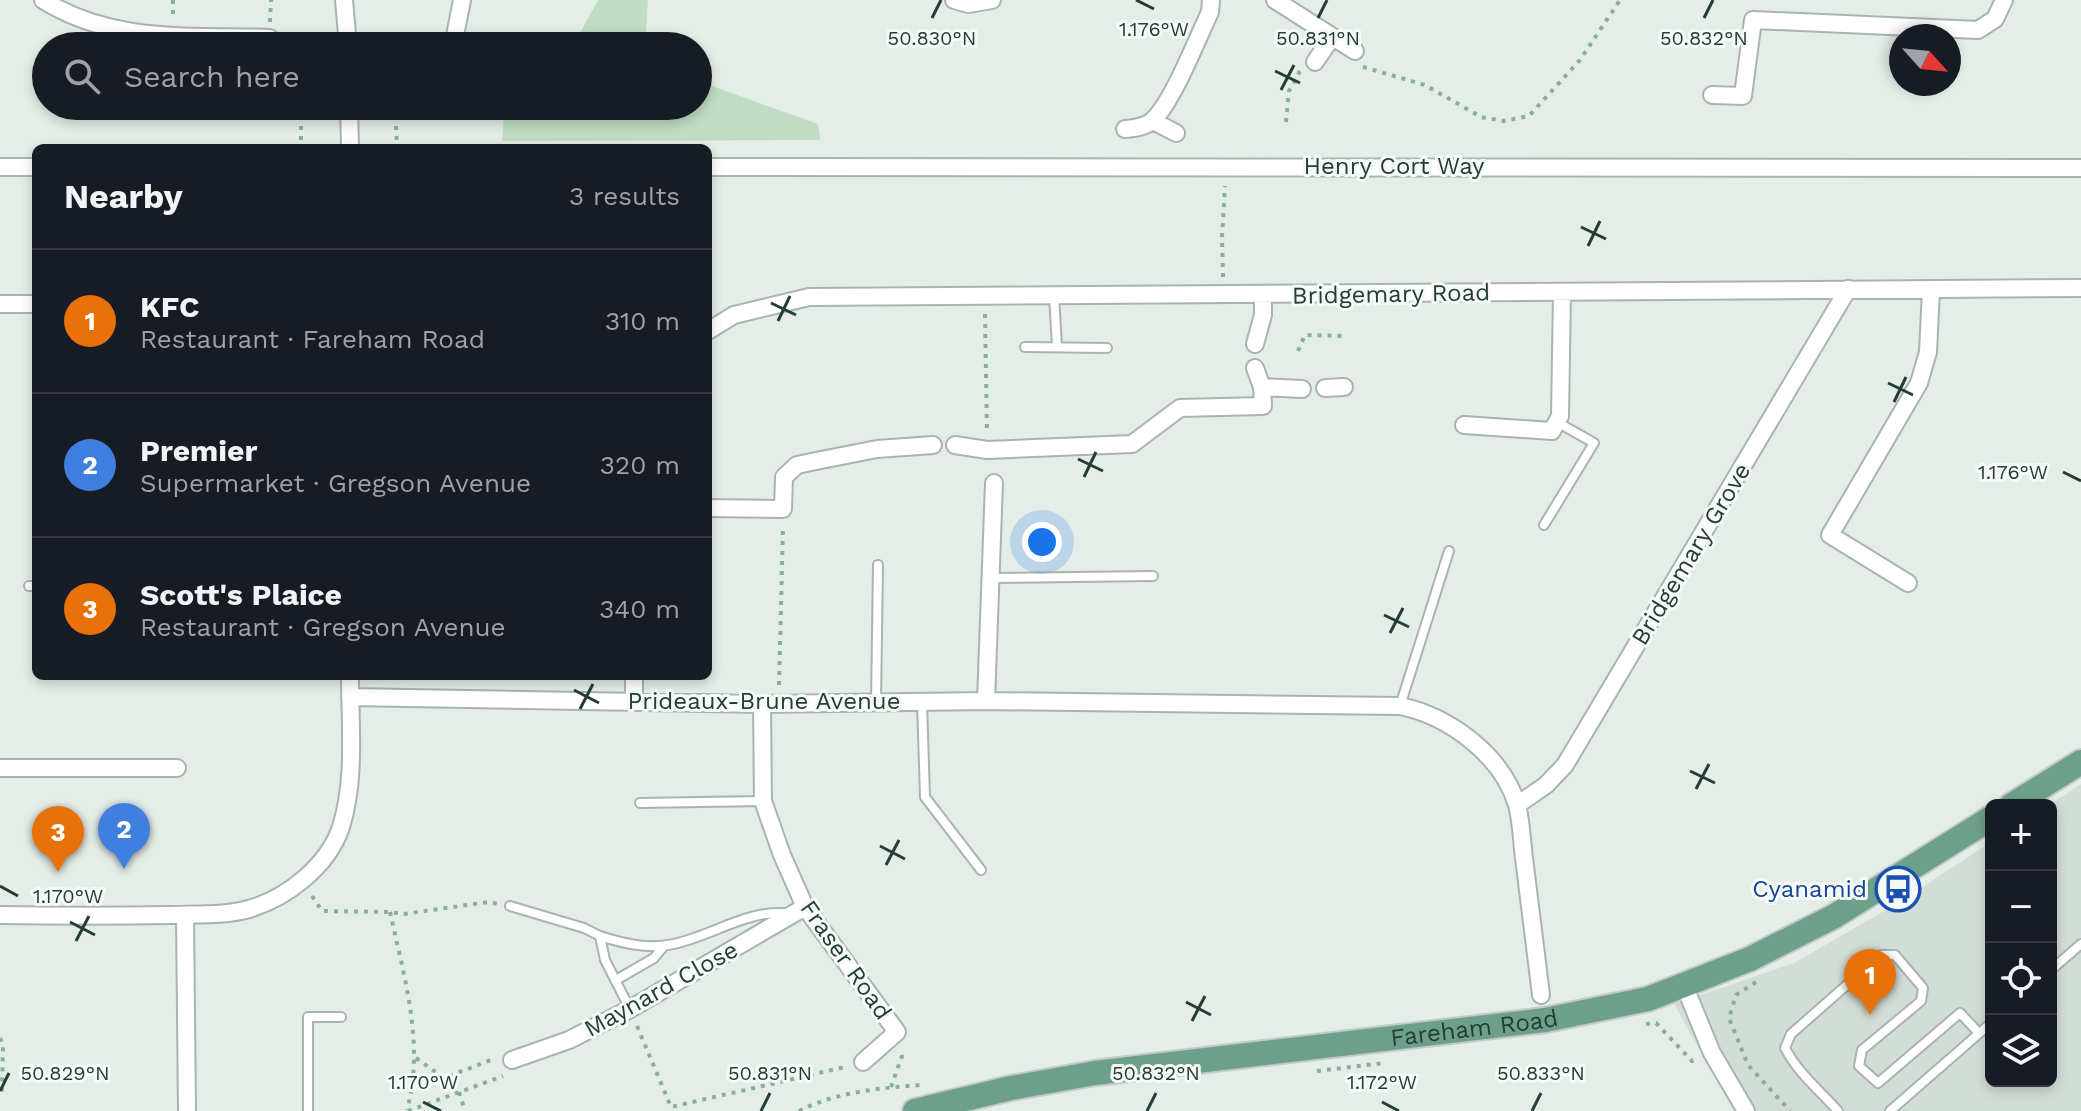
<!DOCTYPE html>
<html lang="en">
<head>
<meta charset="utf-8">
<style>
  body { margin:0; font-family:"Work Sans",sans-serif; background:#242831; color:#f1f3f6 }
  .controls { position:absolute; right:24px; bottom:24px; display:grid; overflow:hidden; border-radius:12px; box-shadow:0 4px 12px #0003 }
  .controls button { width:72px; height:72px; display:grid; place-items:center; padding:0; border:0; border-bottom:2px solid #363941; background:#171b24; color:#f1f3f6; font:40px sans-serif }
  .compass { position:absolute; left:1889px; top:24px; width:72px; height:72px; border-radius:50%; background:#171b24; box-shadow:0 4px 12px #0003; rotate:117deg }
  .you { position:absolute; left:1042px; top:542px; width:28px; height:28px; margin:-20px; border:6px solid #fff; border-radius:50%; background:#1a73e8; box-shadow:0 0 0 12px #1a73e833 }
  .badge { display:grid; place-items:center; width:52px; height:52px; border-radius:50%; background:#db2777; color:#fff; font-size:26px; font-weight:700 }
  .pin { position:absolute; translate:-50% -66px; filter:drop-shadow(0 2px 4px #0008) }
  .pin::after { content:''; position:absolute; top:42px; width:28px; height:24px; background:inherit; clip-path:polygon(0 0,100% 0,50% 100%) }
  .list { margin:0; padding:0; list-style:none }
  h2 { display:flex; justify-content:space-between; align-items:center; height:104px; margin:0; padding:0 32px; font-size:34px }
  h2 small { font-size:26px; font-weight:400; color:#9ea1a6 }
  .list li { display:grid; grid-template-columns:52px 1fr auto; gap:24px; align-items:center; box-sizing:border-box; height:144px; padding:0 32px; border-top:2px solid #363941 }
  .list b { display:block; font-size:30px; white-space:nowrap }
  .list p { margin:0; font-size:26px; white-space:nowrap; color:#9ea1a6 }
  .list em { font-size:26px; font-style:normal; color:#9ea1a6 }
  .icon { flex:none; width:44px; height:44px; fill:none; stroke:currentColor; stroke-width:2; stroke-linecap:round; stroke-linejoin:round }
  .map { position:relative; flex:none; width:2081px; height:1111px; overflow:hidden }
  .search { position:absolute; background:#171b24; box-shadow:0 4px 12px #0003; left:32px; top:32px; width:680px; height:88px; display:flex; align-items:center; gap:20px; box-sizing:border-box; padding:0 28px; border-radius:44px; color:#9ea1a6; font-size:30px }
  .panel { position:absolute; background:#171b24; box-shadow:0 4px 12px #0003; left:32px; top:144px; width:680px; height:536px; border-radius:12px }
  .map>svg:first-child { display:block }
  .built { fill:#d3ddd7 }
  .green { fill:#c0ddc3 }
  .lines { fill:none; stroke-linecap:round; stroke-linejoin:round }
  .lane-casing { stroke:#a8b5ae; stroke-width:12 }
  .street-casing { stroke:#a8b5ae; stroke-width:20 }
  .primary-casing { stroke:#c2c9c6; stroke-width:28 }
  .path { stroke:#88af9c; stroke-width:4; stroke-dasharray:4 6; stroke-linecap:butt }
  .lane { stroke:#fff; stroke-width:8 }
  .street { stroke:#fff; stroke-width:16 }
  .primary { stroke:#6da08b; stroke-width:24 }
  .ticks { fill:none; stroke:#253e34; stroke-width:3 }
  .labels { text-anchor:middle; stroke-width:6; stroke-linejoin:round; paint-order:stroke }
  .street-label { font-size:24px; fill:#253e34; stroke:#f6faf7 }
  .transit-label { font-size:24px; fill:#164399; stroke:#f6faf7; text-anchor:end }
  .ticks-label { font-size:20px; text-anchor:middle; fill:#253e34; stroke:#f6faf7; stroke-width:6; stroke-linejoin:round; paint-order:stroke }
</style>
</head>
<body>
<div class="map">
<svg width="2081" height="1111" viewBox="0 0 2081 1111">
  <rect width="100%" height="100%" fill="#e5ede8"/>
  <path class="built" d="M2081 784V1111H1734L1674 1004 1794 963 1896 904 1991 842V1081H2051V805H2049Z"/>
  <path class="green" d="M598 0H648L645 46H578L580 33Z
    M698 81 818 124 820 140 502 141 505 106H698Z"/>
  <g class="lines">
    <g class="lane-casing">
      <path id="lane" d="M1054 295 1057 346
        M1025 347 1107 348
        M1544 525 1594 443 1557 422
        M990 578 1153 576
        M29 586H36
        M876 702 878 565
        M922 702 925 797 981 870
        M1400 706 1449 551
        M640 803 763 801
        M510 906 584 928 600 936 605 960 630 1009
        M600 936C622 943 649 950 673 944 713 936 750 907 792 914
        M2051 970 2081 944
        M616 980 654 958 664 946
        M308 1111V1017H341
        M1838 1111C1819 1090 1798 1073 1785 1048L1791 1034 1881 955H1895L1923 988 1921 1001 1862 1050 1859 1066 1878 1083 1960 1013 1979 1033
        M1890 1111 1991 1023"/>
    </g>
    <g class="street-casing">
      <path id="street" d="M43 0C113 44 191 35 270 38
        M344 0 348 46
        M954 0 968 4 992 0
        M1275 0 1355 51
        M453 46 462 0
        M1315 62 1332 37
        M1712 95 1743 96 1753 20 1978 30 1995 19 2004 0
        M349 106 350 148
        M1153 121 1176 133
        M1125 129C1135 128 1147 127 1154 119 1174 99 1197 39 1210 12L1211 0
        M0 167H36
        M708 167 2081 168
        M0 304H36
        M708 331 734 315 809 297 2081 288
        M1255 344 1263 315V295
        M1262 387 1302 389
        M1325 388 1344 387
        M1464 425 1552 431 1560 416 1562 292
        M955 445 987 450 1132 444 1180 408 1263 406 1262 387 1255 368
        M708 508 783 509 784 477 797 465 816 461 877 449 933 445
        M1908 583 1830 535 1919 383 1928 352 1931 290
        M634 676V701
        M350 697 762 704 986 701 1400 706C1449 716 1502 755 1517 805 1522 824 1522 847 1525 866 1530 909 1536 952 1541 995
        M986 701 994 483
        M762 704 763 801 782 855 805 907 897 1032 863 1062
        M0 768H177
        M1517 805 1546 785 1565 765 1848 289
        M0 915C57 916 113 916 170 915 196 914 224 916 249 909 287 898 328 866 341 827 356 779 350 725 350 676
        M185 915 187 1111
        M1684 985 1712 1053 1746 1111
        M512 1060 569 1040 630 1009 805 907"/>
    </g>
    <g class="primary-casing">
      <g id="primary">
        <path d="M2012 805 2081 762"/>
        <path id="s1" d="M915 1111 1011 1088 1095 1073 1545 1020 1648 999 1750 959 1833 917 1991 818"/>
      </g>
    </g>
    <path class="path" d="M173 0V18
      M270 22 271 0
      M1363 67 1425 85 1481 117 1504 121 1529 116 1580 60 1620 0
      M301 106V148
      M395 106 397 148
      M1286 122 1289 91 1301 69
      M1223 277 1222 237 1225 186
      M985 314 987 433
      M1298 351 1305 335 1344 336
      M779 685 783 526
      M312 896 322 911 390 912 404 914 488 902 498 904
      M390 912C404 976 425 1045 407 1110
      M1756 982 1736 995 1729 1018 1748 1065 1790 1111
      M1646 1024 1656 1023 1692 1061 1695 1060
      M637 1026 671 1107 845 1067
      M0 1038 3 1045 2 1092 0 1093
      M416 1058 444 1078 496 1058
      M1317 1071 1384 1063
      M891 1087 902 1056 901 1050
      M459 1092 465 1111
      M408 1111 503 1076
      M799 1111C836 1092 880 1088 921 1085"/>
    <use href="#lane" class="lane"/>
    <use href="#street" class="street"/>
    <use href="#primary" class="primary"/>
  </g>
  <path class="ticks" d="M1136 0 1154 9M932 18 941 0M1318 18 1327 0M1704 18 1713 0M1275 71 1300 83M1281 90 1294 65M1581 227 1606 239M1588 246 1600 221M771 303 796 315M778 321 790 296M1888 383 1913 395M1894 402 1906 377M1078 459 1103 471M2063 472 2081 481M1084 477 1096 452M1384 615 1409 627M1390 633 1403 608M574 690 599 703M580 709 593 684M1690 771 1715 783M1696 789 1709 764M880 846 905 859M886 865 899 840M0 886 18 896M70 922 95 935M76 941 89 916M1186 1002 1211 1015M1192 1021 1205 996M0 1091 9 1073M423 1102 441 1111M1382 1102 1399 1111M761 1111 770 1093M1147 1111 1156 1093M1532 1111 1541 1093"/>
  <defs>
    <g id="bus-ring" transform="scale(2.3)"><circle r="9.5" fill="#f6faf7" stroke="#1a4fb4" stroke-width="1.5"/><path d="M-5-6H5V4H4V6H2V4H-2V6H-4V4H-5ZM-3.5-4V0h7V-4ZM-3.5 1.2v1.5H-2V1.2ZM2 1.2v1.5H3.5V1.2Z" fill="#1a4fb4"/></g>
  </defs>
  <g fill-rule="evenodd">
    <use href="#bus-ring" x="1898" y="889"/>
  </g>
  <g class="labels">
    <g class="street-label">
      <text x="1394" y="174">Henry Cort Way</text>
      <text transform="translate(1391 294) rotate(-1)" y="8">Bridgemary Road</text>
      <text transform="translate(1691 554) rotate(-59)" y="8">Bridgemary Grove</text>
      <text x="764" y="709">Prideaux-Brune Avenue</text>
      <text transform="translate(846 960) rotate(55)" y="8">Fraser Road</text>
      <text transform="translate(661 989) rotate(-29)" y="8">Maynard Close</text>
      <text dy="8" stroke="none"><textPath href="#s1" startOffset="566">Fareham Road</textPath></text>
    </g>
    <g class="transit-label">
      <text x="1867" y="897">Cyanamid</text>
    </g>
  </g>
  <g class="ticks-label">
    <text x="1154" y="36">1.176°W</text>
    <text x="932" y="45">50.830°N</text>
    <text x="1318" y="45">50.831°N</text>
    <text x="1704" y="45">50.832°N</text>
    <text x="2013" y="479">1.176°W</text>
    <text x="68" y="903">1.170°W</text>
    <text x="65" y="1080">50.829°N</text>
    <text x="770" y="1080">50.831°N</text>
    <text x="1156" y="1080">50.832°N</text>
    <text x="1541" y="1080">50.833°N</text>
    <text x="423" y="1089">1.170°W</text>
    <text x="1382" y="1089">1.172°W</text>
  </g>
</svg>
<div class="controls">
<button>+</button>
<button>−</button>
<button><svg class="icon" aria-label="locate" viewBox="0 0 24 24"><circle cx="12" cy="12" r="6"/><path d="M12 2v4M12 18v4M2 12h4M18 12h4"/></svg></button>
<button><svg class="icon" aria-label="layers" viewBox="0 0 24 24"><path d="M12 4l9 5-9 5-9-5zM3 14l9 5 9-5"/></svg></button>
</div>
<svg class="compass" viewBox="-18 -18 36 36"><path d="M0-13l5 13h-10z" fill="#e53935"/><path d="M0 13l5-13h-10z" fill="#9ea1a6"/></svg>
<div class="you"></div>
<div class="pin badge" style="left:1870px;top:1015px;background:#e8710a">1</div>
<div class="pin badge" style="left:124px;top:869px;background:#3f7fe0">2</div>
<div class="pin badge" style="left:58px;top:872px;background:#e8710a">3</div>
<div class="search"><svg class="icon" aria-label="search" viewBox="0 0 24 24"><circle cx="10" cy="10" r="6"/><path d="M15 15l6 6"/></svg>Search here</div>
<section class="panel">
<h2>Nearby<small>3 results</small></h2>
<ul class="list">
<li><span class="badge" style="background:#e8710a">1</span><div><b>KFC</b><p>Restaurant · Fareham Road</p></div><em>310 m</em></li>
<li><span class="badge" style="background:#3f7fe0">2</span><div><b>Premier</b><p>Supermarket · Gregson Avenue</p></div><em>320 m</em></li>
<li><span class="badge" style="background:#e8710a">3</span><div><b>Scott's Plaice</b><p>Restaurant · Gregson Avenue</p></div><em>340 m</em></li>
</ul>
</section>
</div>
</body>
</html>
